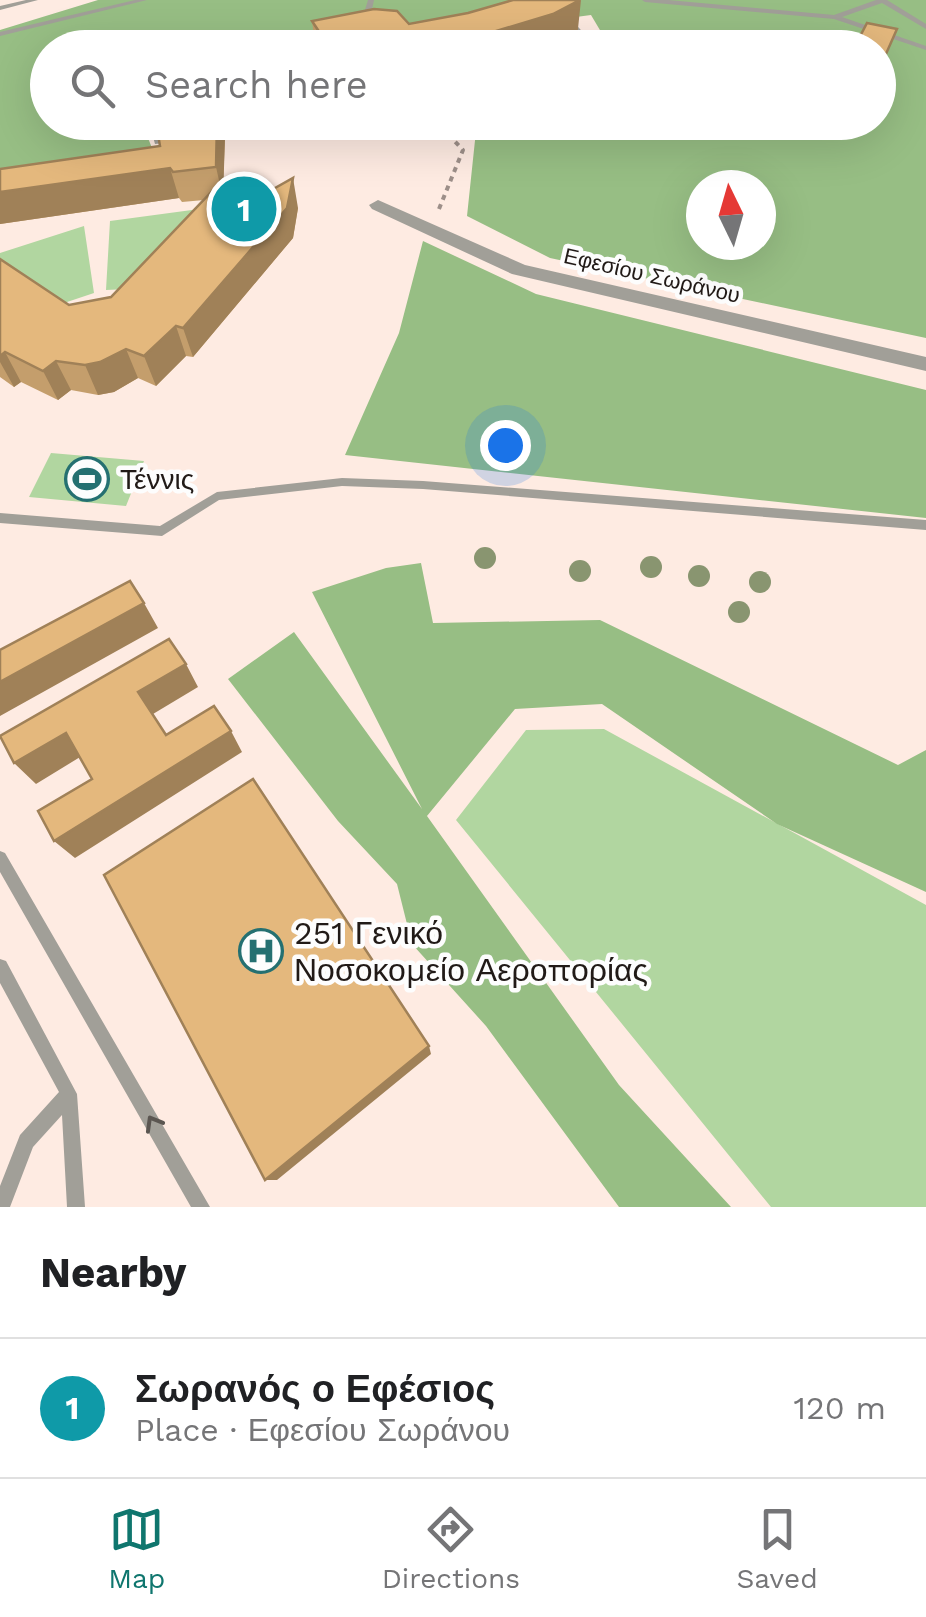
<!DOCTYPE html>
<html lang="en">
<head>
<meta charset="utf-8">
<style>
  body { margin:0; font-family:"Work Sans",sans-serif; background:#f6f6f6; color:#202124 }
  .compass { position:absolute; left:686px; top:170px; width:90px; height:90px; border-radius:50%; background:#fff; box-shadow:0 10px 40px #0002; rotate:355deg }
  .you { position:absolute; left:505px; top:445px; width:35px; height:35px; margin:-25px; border:8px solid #fff; border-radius:50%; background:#1a73e8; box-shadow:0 0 0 15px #1a73e833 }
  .badge { display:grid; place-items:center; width:65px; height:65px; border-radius:50%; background:#0f766e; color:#fff; font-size:32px; font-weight:700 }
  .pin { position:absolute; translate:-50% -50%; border:5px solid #fff; box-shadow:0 2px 10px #0006 }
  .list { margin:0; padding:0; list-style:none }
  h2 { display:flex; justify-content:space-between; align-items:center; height:130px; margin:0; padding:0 40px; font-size:42px }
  h2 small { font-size:32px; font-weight:400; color:#757577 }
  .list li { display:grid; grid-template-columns:65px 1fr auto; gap:30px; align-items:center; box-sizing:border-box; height:140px; padding:0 40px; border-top:2px solid #e0e0e0 }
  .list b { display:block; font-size:38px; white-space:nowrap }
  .list p { margin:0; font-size:32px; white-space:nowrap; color:#757577 }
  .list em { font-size:32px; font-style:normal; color:#757577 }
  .icon { flex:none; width:55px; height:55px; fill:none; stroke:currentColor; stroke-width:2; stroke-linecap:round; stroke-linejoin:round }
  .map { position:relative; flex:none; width:926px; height:1207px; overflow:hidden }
  .search { position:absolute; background:#fff; box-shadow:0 10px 40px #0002; left:30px; right:30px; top:30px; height:110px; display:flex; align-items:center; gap:25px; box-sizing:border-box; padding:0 35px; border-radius:55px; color:#757577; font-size:38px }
  .sheet { height:270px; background:#fff }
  nav { display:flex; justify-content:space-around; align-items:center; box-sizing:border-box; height:140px; border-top:2px solid #e0e0e0; background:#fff; font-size:28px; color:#757577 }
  nav a { display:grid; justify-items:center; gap:5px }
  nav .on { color:#0f766e }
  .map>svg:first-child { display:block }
  .green { fill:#b1d6a0 }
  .forest { fill:#97be84; fill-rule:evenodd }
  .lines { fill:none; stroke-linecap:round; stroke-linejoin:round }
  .path { stroke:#9d8f89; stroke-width:4; stroke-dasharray:5 5; stroke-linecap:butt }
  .service { fill:#a19f98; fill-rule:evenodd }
  .minor { fill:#a19f98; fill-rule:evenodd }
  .tree { fill:#899570 }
  .wall { fill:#c49e6c }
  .shaded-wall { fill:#a08158 }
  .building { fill:#e4b87d; stroke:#a08158; stroke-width:2.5 }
  .oneway { stroke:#5b5651 }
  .labels { text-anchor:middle; stroke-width:9; stroke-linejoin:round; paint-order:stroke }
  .far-street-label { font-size:22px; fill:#211a17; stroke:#fdfdfd }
  .poi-label { font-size:28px; fill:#211a17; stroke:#fdfdfd; text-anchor:start }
  .near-poi-label { font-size:32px; fill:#211a17; stroke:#fdfdfd; text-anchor:start }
</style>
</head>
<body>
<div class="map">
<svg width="926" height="1207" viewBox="0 0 926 1207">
  <rect width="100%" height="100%" fill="#feebe2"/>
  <path class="green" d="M229 205 127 289 106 290 110 221Z
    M84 226 94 293 49 308 0 274V253Z
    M51 453 144 461 126 506 29 497Z
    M604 729 926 905V1207H771L456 820 526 730Z"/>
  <path class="forest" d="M98 0H926V338L550 258 467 216 476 131 484 123 614 122 618 127 635 122H878V48L610 47 591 15 454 33 415 27 279 47 48 48V122L142 123 158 163 0 185V30ZM701 185H761V245H701Z
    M423 241 536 294 926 390V518L345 455 399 333Z
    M421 563 433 623 600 620 898 765 926 750V892L777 824 602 704 515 709 427 816 619 1085 731 1207H619L486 1026 412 944 397 884 338 821 228 679 294 632 422 809 312 592 386 568Z"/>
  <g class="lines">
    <path class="path" d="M439 209 463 150 447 133"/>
    <path class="service" d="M26 0H38L0 10V6Z
      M135 0H147L0 36V32Z
      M368 0H374L369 23 365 25 361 23Z
      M642 0H668L834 15 876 0H887L926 24V29L882 3 842 17 926 46V50L834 19 645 2Z
      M569 17 590 40 580 48H571L582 40 565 19Z
      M149 122H157L161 139 173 138 177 140 173 142 155 144Z
      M273 122H294L208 138 204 136 208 134Z
      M342 478 423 481 926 520V530L423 489 342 486 219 500 162 536 0 523V513L160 526 217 492Z
      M0 851 5 853 210 1207H191L0 872Z
      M0 959 6 961 77 1094 85 1207H67L62 1115 33 1147 10 1207H0V1186L20 1135 59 1092 0 983Z"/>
    <path class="minor" d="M378 200 525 265 926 357V371L512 274 372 209 369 205Z"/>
  </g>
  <g class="tree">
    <circle cx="485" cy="558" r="11"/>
    <circle cx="651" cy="567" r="11"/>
    <circle cx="580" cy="571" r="11"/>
    <circle cx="699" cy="576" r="11"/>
    <circle cx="760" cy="582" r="11"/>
    <circle cx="739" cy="612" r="11"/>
  </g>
  <path class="wall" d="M312 21 409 24 577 38 315 44Z
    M156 122H255L222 127 225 137 223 186 298 208 293 238 193 357 186 356 156 386 138 378 114 392 98 395 71 390 58 400 21 382 14 387 0 377V259L69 305 111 297 204 200 182 202 179 198 0 224V169L160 146Z"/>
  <path class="shaded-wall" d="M581 0 577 38 560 48H428Z
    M160 122H255L222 127 225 137 223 198 216 167Z
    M170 168 179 198 0 224V192Z
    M293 178 298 208 293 238 193 357 183 328Z
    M176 326 186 356 156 386 144 356Z
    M126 349 138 378 114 392 98 395 85 365Z
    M5 352 21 382 14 387 0 362V356Z
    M56 361 71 390 58 400 43 371Z
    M144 603 158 628 0 716V682Z
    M186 664 198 687 153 714 138 692Z
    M231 731 242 752 75 858 54 841Z
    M66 733 85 754 36 784 14 763Z
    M429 1046 431 1054 277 1180H265Z"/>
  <path class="building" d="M513 0H580L553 14 473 38 428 48H296L326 42 312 21 374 9 397 11 409 24 468 13Z
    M867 23 897 29 878 72V48H854Z
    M156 122H217L216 167 173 172 170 168 0 192V169L160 146Z
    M293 178 287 208 183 328 176 326 144 356 126 349 100 362 85 365 56 361 43 371 5 352 0 356V259L69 305 111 297 218 185 259 197Z
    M130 581 144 603 0 682V650Z
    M169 639 186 664 138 692 166 735 214 706 231 731 54 841 38 811 92 779 66 733 14 763 0 736Z
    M253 779 429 1046 265 1180 104 875Z"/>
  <defs><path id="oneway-chevron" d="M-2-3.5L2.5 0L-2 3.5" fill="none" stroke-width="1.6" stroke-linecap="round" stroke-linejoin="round" transform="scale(2.5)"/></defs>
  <use class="oneway" href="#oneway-chevron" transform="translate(153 1123) rotate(-120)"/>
  <defs>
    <g id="stadium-ring" transform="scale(2.25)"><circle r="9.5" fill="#fdfdfd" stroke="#257071" stroke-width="1.5"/><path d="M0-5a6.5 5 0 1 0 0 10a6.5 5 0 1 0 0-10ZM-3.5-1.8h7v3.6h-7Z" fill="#257071"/></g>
    <g id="hospital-ring" transform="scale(2.25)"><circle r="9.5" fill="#fdfdfd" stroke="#257071" stroke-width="1.5"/><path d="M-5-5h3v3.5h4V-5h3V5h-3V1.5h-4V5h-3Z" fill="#257071"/></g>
  </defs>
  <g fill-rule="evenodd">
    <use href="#stadium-ring" x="87" y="479"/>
    <use href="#hospital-ring" x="261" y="951"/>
  </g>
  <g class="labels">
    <g class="far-street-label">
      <text transform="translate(652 275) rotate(13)" y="8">Εφεσίου Σωράνου</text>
    </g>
    <g class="poi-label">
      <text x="120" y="489">Τέννις</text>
    </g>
    <g class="near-poi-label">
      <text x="294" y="944">251 Γενικό<tspan x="294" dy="37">Νοσοκομείο Αεροπορίας</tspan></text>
    </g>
  </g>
</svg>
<svg class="compass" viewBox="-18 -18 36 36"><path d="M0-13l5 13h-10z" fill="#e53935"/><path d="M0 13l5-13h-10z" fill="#757577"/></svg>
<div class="you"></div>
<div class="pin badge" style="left:244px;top:209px;background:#0f9aa8">1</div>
<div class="search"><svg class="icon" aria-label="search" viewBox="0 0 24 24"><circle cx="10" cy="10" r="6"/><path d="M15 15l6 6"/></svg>Search here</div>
</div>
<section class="sheet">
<h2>Nearby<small></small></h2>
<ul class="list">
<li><span class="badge" style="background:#0f9aa8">1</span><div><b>Σωρανός ο Εφέσιος</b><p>Place · Εφεσίου Σωράνου</p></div><em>120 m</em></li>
</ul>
</section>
<nav>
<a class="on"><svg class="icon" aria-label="map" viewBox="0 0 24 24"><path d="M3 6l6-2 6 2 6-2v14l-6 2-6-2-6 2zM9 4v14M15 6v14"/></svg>Map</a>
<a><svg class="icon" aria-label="directions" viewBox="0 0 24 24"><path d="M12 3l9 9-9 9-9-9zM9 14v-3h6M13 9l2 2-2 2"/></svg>Directions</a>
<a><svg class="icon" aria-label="saved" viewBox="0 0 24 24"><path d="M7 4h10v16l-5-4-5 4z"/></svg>Saved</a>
</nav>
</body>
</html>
